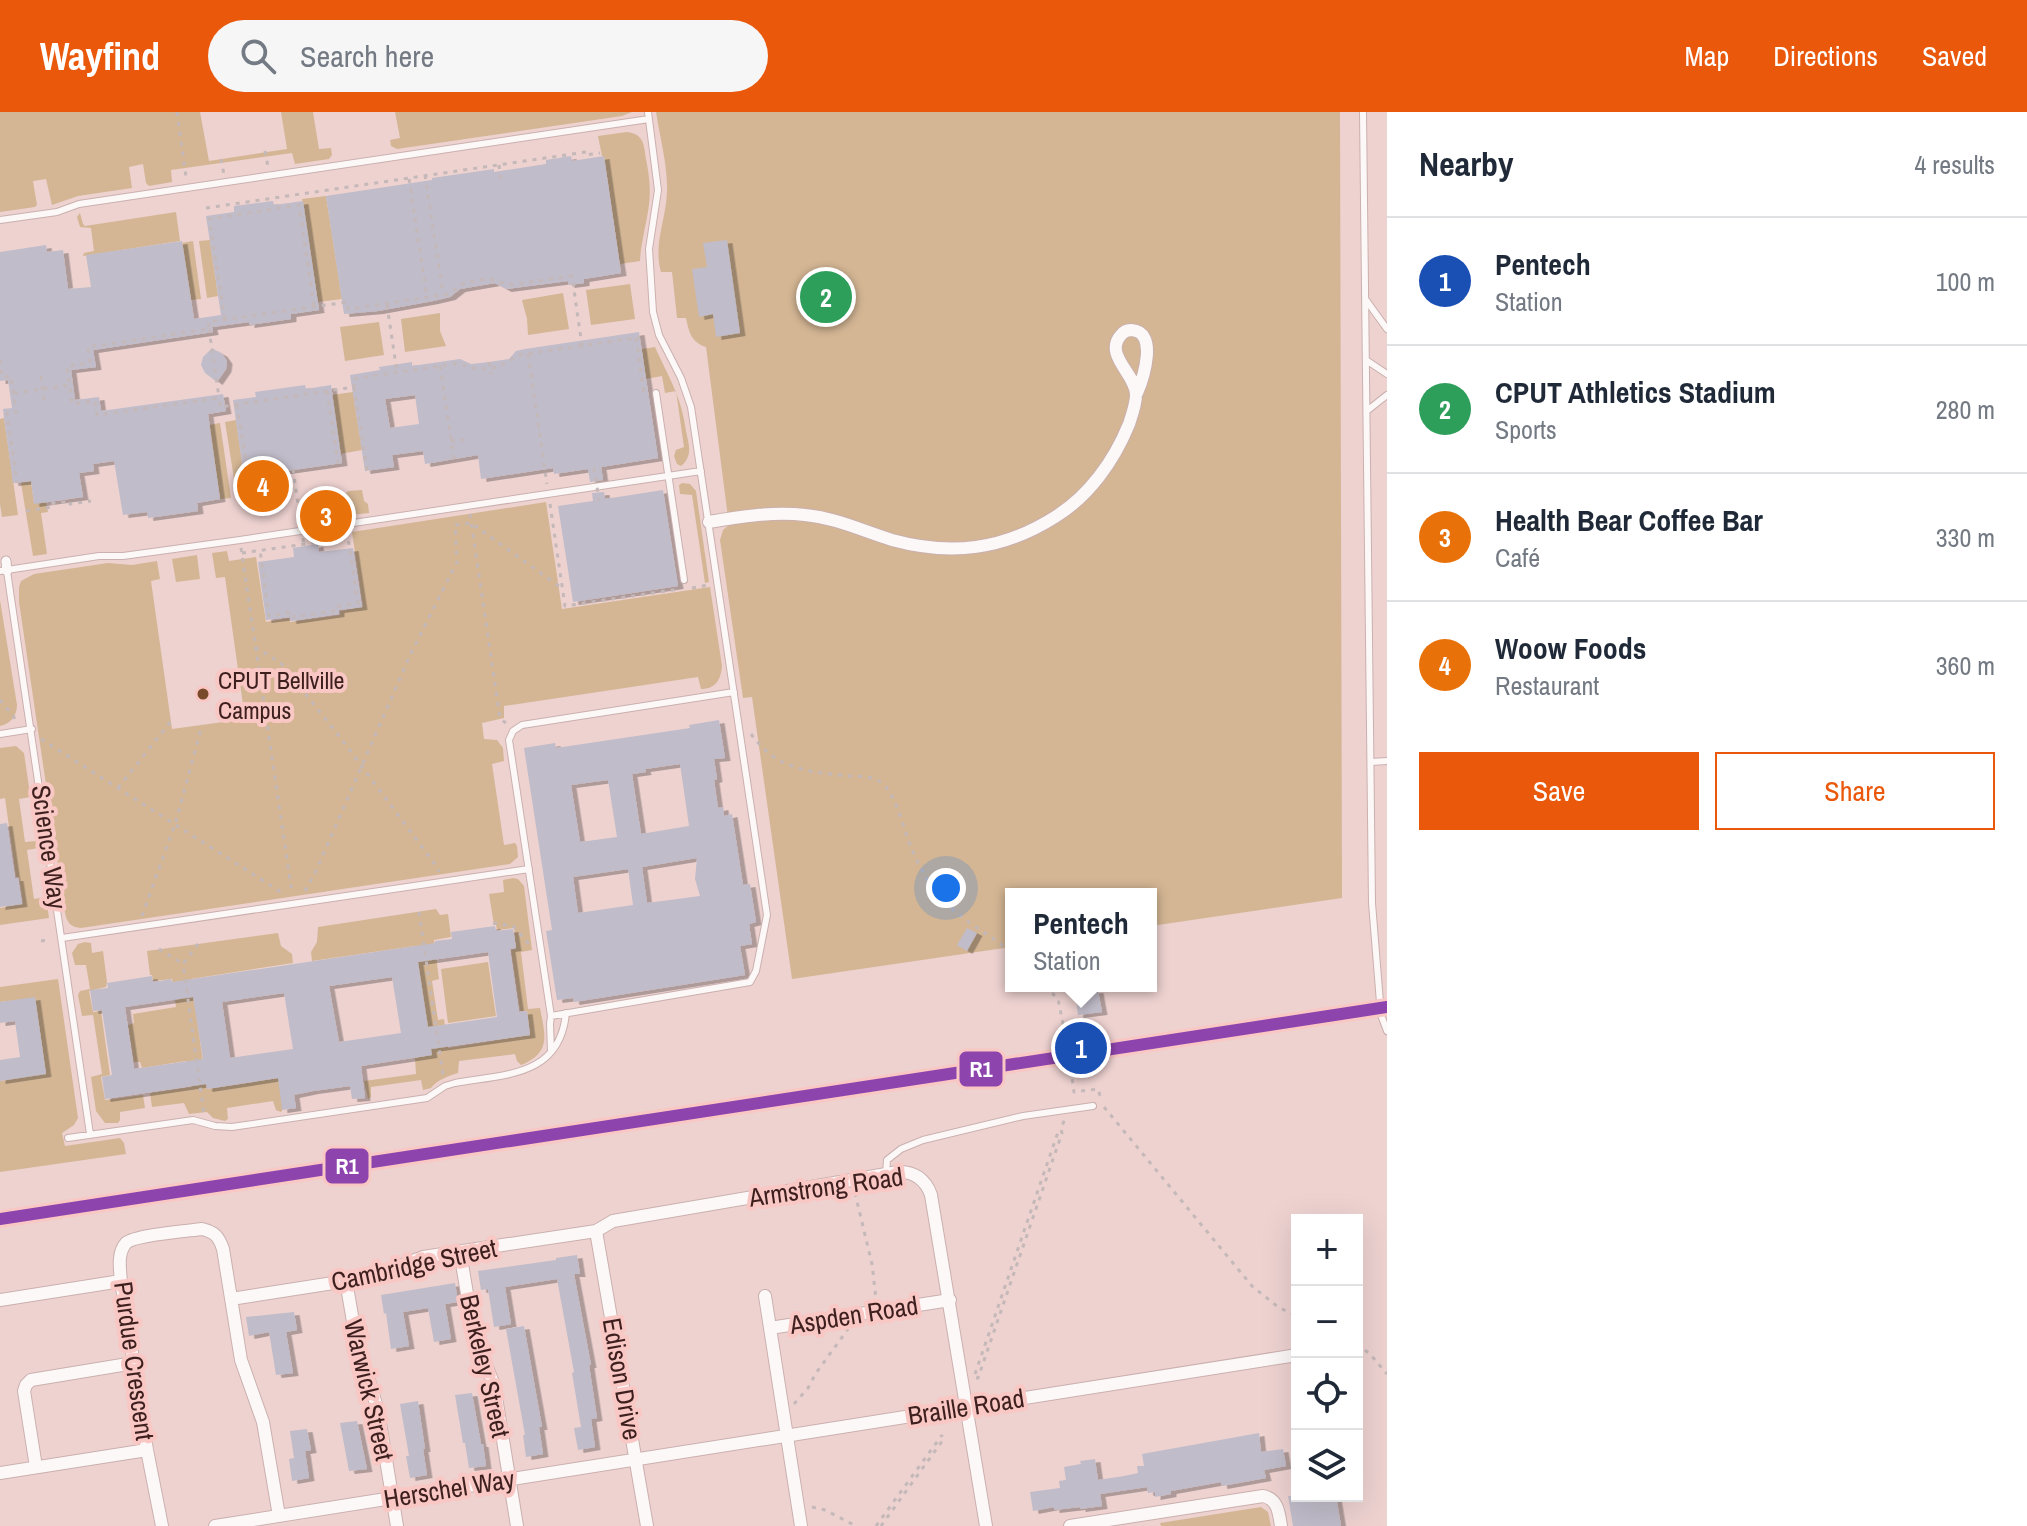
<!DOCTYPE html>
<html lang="en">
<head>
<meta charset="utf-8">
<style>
  body { margin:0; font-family:"Archivo Narrow",sans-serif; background:#f6f6f7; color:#1f2937 }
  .controls { position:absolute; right:24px; bottom:24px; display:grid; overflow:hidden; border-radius:0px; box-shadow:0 8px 32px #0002 }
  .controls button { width:72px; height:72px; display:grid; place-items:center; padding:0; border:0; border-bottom:2px solid #e0e1e3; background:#fff; color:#1f2937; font:40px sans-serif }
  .you { position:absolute; left:946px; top:776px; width:28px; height:28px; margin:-20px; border:6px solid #fff; border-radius:50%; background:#1a73e8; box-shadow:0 0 0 12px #1a73e833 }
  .badge { display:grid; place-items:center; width:52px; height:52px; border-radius:50%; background:#ea580c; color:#fff; font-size:26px; font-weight:700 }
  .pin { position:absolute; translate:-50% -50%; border:4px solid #fff; box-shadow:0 2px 8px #0006 }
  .popup { position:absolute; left:1005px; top:776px; width:152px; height:104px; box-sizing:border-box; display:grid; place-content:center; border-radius:0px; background:#fff; filter:drop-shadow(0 2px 6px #0005); font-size:26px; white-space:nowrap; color:#747a83 }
  .popup b { font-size:30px; color:#1f2937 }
  .popup::after { content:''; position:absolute; left:50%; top:100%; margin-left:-16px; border:16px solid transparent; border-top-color:#fff }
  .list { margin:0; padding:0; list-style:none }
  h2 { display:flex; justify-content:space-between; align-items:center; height:104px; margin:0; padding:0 32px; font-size:34px }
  h2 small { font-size:26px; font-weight:400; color:#747a83 }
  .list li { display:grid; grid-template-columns:52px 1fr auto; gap:24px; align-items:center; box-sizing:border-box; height:128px; padding:0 32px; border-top:2px solid #e0e1e3 }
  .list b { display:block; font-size:30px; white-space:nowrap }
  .list p { margin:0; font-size:26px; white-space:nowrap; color:#747a83 }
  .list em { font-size:26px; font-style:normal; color:#747a83 }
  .actions { display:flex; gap:16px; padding:24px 32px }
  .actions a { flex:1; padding:18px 0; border:2px solid #ea580c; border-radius:0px; text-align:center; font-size:28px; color:#ea580c }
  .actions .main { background:#ea580c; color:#fff }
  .icon { flex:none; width:44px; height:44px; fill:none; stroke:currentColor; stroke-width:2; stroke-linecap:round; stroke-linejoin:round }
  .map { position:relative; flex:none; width:1387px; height:1414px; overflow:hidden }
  header { display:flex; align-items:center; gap:48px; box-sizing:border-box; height:112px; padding:0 40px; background:#ea580c; color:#fff }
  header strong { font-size:38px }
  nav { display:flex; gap:44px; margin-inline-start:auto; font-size:28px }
  .search { width:560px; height:72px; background:#f6f6f7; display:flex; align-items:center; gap:20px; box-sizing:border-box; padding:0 28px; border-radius:44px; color:#747a83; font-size:30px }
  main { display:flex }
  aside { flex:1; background:#fff }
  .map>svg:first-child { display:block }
  .green { fill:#d4b694 }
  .building { fill:#c1bcc9; fill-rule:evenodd; filter:url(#shadow) }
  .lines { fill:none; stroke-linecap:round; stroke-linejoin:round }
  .service-casing { stroke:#cab0ae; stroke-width:8 }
  .pedestrian-casing { stroke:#cab0ae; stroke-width:11 }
  .minor-casing { stroke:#cab0ae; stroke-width:14 }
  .path { stroke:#c4b8b8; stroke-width:3; stroke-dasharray:4 6; stroke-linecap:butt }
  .service { stroke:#fcf8f8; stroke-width:6 }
  .pedestrian { stroke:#fcf8f8; stroke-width:9 }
  .minor { stroke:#fcf8f8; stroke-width:12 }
  .path-bridge { stroke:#c4b8b8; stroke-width:3; stroke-dasharray:4 6; stroke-linecap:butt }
  .rail-1-casing { stroke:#f9c7c4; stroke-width:18 }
  .rail-1 { stroke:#8e44ad; stroke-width:12 }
  .bus-dot { fill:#7a4b2a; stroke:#f9c7c4; stroke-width:3 }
  .labels { text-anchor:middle; stroke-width:8; stroke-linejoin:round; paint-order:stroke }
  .bus-label { font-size:24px; fill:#3d1f1e; stroke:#f9c7c4; text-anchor:start }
  .street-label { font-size:26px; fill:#3d1f1e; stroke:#f9c7c4 }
  .line-badge { stroke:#f9c7c4; stroke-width:3 }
  .badge-label { font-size:22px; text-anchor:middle; font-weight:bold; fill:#fff }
</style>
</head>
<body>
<header>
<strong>Wayfind</strong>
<div class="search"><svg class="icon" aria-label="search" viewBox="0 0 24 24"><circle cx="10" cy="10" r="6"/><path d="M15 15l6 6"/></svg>Search here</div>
<nav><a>Map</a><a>Directions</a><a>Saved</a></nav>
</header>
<main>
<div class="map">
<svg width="1387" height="1414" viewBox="0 0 1387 1414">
  <defs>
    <filter id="shadow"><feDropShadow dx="5.5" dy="3" stdDeviation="0" flood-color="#0004"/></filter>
  </defs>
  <rect width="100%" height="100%" fill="#edd2d0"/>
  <path class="green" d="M0 0H200L209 49 287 37 281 0H313L319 37 331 36 332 43 329 47 295 52 292 41 171 58 172 70 149 74 146 71 143 52 129 55 132 76 78 84 52 93 46 67 33 69 37 93 35 95 0 100Z
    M395 0H632L622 4 397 37 391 34 390 28 400 26Z
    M656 0H1340L1342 786 1151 814V782H1011V835L792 867 752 585 743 586 720 428 723 418 729 413 706 235C691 230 689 220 686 206H677L672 160H661C653 132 666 108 667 80 668 54 660 26 656 0Z
    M627 20C644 22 644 33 646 47 649 62 651 77 649 92 647 111 641 129 640 149L620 152 604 45 602 44 598 24Z
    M326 84 342 187 318 190 302 87Z
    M176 100 180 129 83 144 84 141 94 139 91 116 80 115 77 105 80 101 83 112 85 114Z
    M210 128 218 184 207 186 199 129Z
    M193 129 201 187 191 188 182 131Z
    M630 172 635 207 591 213 586 178Z
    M563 181 569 217 528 223 527 207 522 188Z
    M440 201V219L446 234 405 240 401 207Z
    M379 210 384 243 345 249 340 215Z
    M655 235C669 266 681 283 686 319 689 333 693 344 681 354L677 352 674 344 676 338 684 335 676 279 665 281 662 264 646 267 642 237Z
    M353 280 362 338 340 342 331 283Z
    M4 306 18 403 2 405 0 392V307Z
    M236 308 247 384 237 385 225 310Z
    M220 311 231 386 220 387 209 313Z
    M31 369 34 391 46 390 48 400 41 401 47 442 33 444 21 371Z
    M682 371 690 372 696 379 709 470 705 471 692 383 680 382 679 373Z
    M362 378 364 389 368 392 369 401 350 403 347 400 345 382 348 379Z
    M546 390 562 497 710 475 722 554C721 567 716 577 701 577L698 565 504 594V606L482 611 484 627 497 628 503 636 504 649 492 652 504 733 515 731 517 734 518 745 510 752 81 816C71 815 67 811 65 801L19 490V475L21 469 34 462 108 451 132 453 157 449 160 467 151 469 172 617 245 607 225 465 216 466 212 441 227 439 229 449 256 445 266 510 289 506 290 510 340 503V499L363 495 352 420Z
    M197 443 200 467 176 470 172 447Z
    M0 488 17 593C17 604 10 612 0 614Z
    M16 634 24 641 30 682V685L19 687 25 730 37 729 38 736 27 738 34 787 46 785 49 806 0 813V796L23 792 19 765H16L5 686 0 687V636Z
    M513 766 518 767 524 774 532 838 521 840 528 897 540 896C545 923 552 940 521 953L517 949 515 942 459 949 458 961C448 964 437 968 431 976L423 978 421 968 371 975V985L368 987 364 969 416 962 415 946 431 943 415 834 312 849 311 840 317 830 318 815 436 797 440 803 448 802 451 825 434 828 439 867 432 869 438 908 444 907 448 936 530 923 527 899H520L511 838 516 836 514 816 497 818 496 813H494L489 782 504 780 503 768Z
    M278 821 281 834 292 842 293 851 191 867 207 977 297 963 300 982 294 983 293 981 281 1000 276 998 273 989 227 996 228 1007 225 1009 213 1006 207 1000 189 1002 184 991 152 995 150 981 191 975 186 949 142 956 140 950H134L128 913 134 911 133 902 176 895 172 867 153 869 152 863H150L147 839Z
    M85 830 91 831 92 841 103 839 107 870 106 875 89 879 93 900 101 899 110 963 101 965 105 988 143 983 145 996 120 1000V1008L118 1011H105L96 999 91 965 102 962 93 903 82 904 78 883 80 879 90 877 86 853H75L72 841 78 832Z
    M488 850 496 904 448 911 441 857Z
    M58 867 78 1006 74 1013 62 1021 65 1034 120 1026 124 1031 126 1042 0 1060V969L46 961 35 886 0 890V875Z
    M1261 1395 1268 1400 1271 1414H1161L1160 1411Z"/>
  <path class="building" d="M571 44 572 49 604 44 621 161 584 167V171L569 173 568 169 506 177 495 171 460 177 450 185 433 189 378 199 344 202 326 84 432 68V66L494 57V60L546 52V48Z
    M273 89 274 93 303 89 319 198 291 202V207L249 213V210L212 215 213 220 93 238 96 255 71 258 75 288 99 285 101 299 223 282 226 299 208 302 220 387 197 391 198 399 148 406 147 400 123 403 114 349 93 352 94 359 79 361 83 385 34 392 31 369 13 371 4 306 3 297 12 296 8 268 0 269V140L46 133 47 140 63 138 68 177 91 175 86 143 182 129 194 207 221 203 206 104 234 100V94Z
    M727 128 740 221 716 225 713 202 699 205 692 157 707 155 703 131Z
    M639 220 658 346 601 355 603 368 590 370 588 357 554 362 553 356 481 367 478 343 425 352 423 339 392 343 394 355 365 359 350 263 380 258 379 255 412 250V254L460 247 471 252 489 250 509 247 516 239 525 237ZM415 283 419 312 390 316 385 287Z
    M212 236 222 242 227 249 226 257 217 270 205 261 201 253 203 245Z
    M305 273 306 277 331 273 342 351 244 365 233 288 256 285 255 280Z
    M663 378 678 474 573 490 558 394 593 389 592 381 604 380 605 387Z
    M318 432 319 440 353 436 362 495 339 498V502L291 509 290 505 266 508 258 450 294 445 293 436Z
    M719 608 725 646 714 647 717 667 714 668 718 696 723 695 724 704 732 702 743 773 750 772 756 810 749 812 752 832 740 834 745 863 574 890 573 886 557 888 546 819 552 818 524 636 555 631 556 636 690 616 689 613ZM680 652 689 714 641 722 632 662 646 660 645 657ZM608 668 617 725 580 730 571 673ZM697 746 695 767 700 784 647 791 642 755ZM628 757 633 793 578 801 573 765Z
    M7 711 15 766H18L22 792 0 795V712Z
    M495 814 496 819 513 817 516 836 510 837 519 900 527 899 530 923 431 937 432 943 361 954 365 986 352 987 350 974 313 979 294 983 296 996 282 998 278 966 207 977 206 972 105 987 102 965 112 963 102 898 93 899 90 878 108 876 107 871 152 864 153 870 171 867 172 870 435 831V829L452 827 451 820ZM488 840 497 905 428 915 418 850ZM392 865 401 921 339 930 329 874ZM284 881 293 937 230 946 222 890ZM193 885 203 947 134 957 125 895Z
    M967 816 977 821 967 839 957 833Z
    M1098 878 1102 900 1078 903 1075 881Z
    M35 885 46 962 0 969V948L20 945 15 909 0 911V890Z
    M577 1143 580 1162H574L591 1253H589L597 1306 591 1307 595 1335 578 1338 574 1316 581 1315 572 1261 574 1260 557 1167 505 1175 511 1212 494 1215 488 1177 481 1178 478 1159 556 1148V1146Z
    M455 1171 458 1190 445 1192 451 1227 434 1230 428 1196 403 1200 409 1234 391 1237 386 1201 384 1202 381 1183Z
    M294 1200 297 1218 286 1220 293 1261 276 1263 269 1220 249 1224 246 1205Z
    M524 1214 542 1315H539L543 1342 526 1345 523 1323H525L506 1217Z
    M472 1281 481 1332H483L486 1354 469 1356 465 1331H463L455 1283Z
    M418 1289 425 1337H423L427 1363 410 1366 406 1344H409L400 1292Z
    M357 1309 367 1357 349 1359 340 1311Z
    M307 1317 311 1338 305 1339 309 1366 292 1369 289 1347 294 1346 290 1319Z
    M1259 1321 1261 1340 1283 1337 1286 1354 1264 1358 1266 1366 1222 1374 1221 1370 1171 1379V1382L1155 1385V1380L1148 1381 1147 1375 1100 1382 1102 1394 1080 1397V1395L1054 1398V1395L1033 1399 1030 1380 1060 1376 1059 1369 1066 1368 1064 1355 1081 1352 1080 1349 1095 1347 1098 1368 1124 1364 1138 1361 1137 1354H1144L1142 1342Z
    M1288 1384H1336L1341 1414H1293Z"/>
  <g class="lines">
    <g class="service-casing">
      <path id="service" d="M1363 0 1372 791 1381 903 1387 919
        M0 108 57 100 79 92 649 7
        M1366 188 1387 217
        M1366 248 1387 262
        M656 281 684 468
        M1368 298 1387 283
        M0 459 99 444H123L240 428 701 359
        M7 459 90 1022
        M0 622 32 617
        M1371 650 1387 649
        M62 826 529 757
        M551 904 750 870 756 859 767 803 691 295 681 266 659 223 653 200 649 137 658 78 648 0
        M551 939 550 912 551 904 509 628 513 619 522 613 734 580
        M68 1026 193 1008 215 1014 232 1015 427 986 445 974 455 971C505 962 560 965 566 901
        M886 1062 887 1048 901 1037 923 1028 1023 1004 1093 994"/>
    </g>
    <g class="pedestrian-casing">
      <path id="pedestrian" d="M6 449 7 459"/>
    </g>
    <g class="minor-casing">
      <path id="minor" d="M709 410C740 405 773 399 805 403 836 406 863 419 892 428 951 444 1003 438 1055 405 1089 384 1114 349 1129 312 1132 303 1136 292 1136 283 1137 263 1103 243 1121 223 1124 219 1127 218 1131 218 1159 219 1143 267 1137 281
        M596 1119 647 1414
        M460 1140 474 1223 494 1273 517 1414
        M346 1169 355 1221 378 1299 397 1414
        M765 1184 770 1216
        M231 1187 346 1169 378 1162 423 1145 596 1119 613 1109 898 1060C914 1059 926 1068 931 1083L986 1414
        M0 1188 121 1169
        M36 1355 24 1279 26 1273 31 1268 134 1251
        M0 1361 147 1338
        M162 1414 147 1338 121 1169C120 1158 117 1141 126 1131 135 1123 187 1119 202 1117 215 1120 219 1125 223 1137L241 1248 263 1310 279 1404
        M215 1414 1297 1243
        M801 1414 770 1216 950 1188
        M1070 1414 1263 1384C1278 1387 1279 1401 1281 1414"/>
    </g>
    <path class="path" d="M177 0 186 65
      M265 39 268 55
      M221 47 224 63
      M499 53 501 68
      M425 63 443 182
      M409 67 427 186
      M206 96 586 40V43L600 41
      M387 193 397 260
      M225 207 209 107 299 93 314 194
      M209 217 219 285
      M636 226 644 281
      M582 234 572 164 509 173 489 167 476 168 462 172 449 182 348 197 347 190 208 210 209 217 88 235 90 251 67 254 72 292 95 289 97 303 219 286 220 295 354 275 353 267 459 251C481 261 498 258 518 243L636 226 640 225
      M528 242 547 372
      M0 248 2 265 11 264 16 300 7 301 17 371
      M489 250 491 262
      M440 254 454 347
      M41 264 44 290
      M354 275 367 359
      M327 279 338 351
      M14 281 70 273
      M237 293 248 364
      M451 329 469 327
      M550 392 565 494 680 477
      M26 399 47 396 50 395 49 392 70 389V392L91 389
      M470 402 500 606 508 613
      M241 436 292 781
      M242 441 348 426 358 491 334 495V499L294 505 293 500 269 504 260 438
      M692 476 708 473
      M255 535 281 551 339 624 437 755 439 760
      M0 588 14 605 15 612
      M751 622C777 658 809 660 849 664 858 664 871 664 879 669 896 679 903 717 911 735 918 752 929 773 942 787 961 808 989 822 1011 840
      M41 627 284 782
      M118 676 171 609
      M305 779 316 759 411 541 457 450 455 413 471 411 563 477
      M419 800 443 963
      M142 804 176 709 202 613
      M493 811 513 814 529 832
      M41 829 50 828
      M198 832 183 852 204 1002
      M159 837 183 852
      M1045 874 1058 887 1067 931 1074 980 1098 977 1101 987
      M1104 995 1252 1174 1278 1195 1297 1204
      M855 1081 872 1152 876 1187
      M1357 1232 1370 1242 1387 1262
      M975 1262 1058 1020 1061 1017
      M976 1266H978L1062 1021 1061 1017 1065 1006
      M794 1292 808 1276 816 1261 848 1217
      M812 1395 825 1398 856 1414
      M876 1414 942 1323
      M881 1414 943 1328 942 1323"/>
    <use href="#service" class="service"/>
    <use href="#pedestrian" class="pedestrian"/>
    <use href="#minor" class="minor"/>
    <path class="path-bridge" d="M594 356 599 388
      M293 357 304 434"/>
    <g class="rail-1-casing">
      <path id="rail-1" d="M0 1107 1387 895"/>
    </g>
    <use href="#rail-1" class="rail-1"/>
  </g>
  <circle class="bus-dot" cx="203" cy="582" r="7"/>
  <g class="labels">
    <g class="bus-label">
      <text x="218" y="577">CPUT Bellville<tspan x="218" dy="30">Campus</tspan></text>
    </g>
    <g class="street-label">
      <text transform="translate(49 735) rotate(82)" y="9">Science Way</text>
      <text transform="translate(826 1075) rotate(-8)" y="9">Armstrong Road</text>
      <text transform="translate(414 1153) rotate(-12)" y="9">Cambridge Street</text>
      <text transform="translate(854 1203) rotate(-9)" y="9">Aspden Road</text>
      <text transform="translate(134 1249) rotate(82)" y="9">Purdue Crescent</text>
      <text transform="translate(485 1254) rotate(77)" y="9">Berkeley Street</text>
      <text transform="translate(622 1267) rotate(80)" y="9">Edison Drive</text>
      <text transform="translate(369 1278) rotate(77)" y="9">Warwick Street</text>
      <text transform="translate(966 1295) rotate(-9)" y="9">Braille Road</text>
      <text transform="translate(449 1377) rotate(-9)" y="9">Herschel Way</text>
    </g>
  </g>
  <g class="line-badge">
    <rect x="958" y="938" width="46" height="38" rx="8" fill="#8e44ad"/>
    <rect x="324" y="1035" width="46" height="38" rx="8" fill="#8e44ad"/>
  </g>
  <g class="badge-label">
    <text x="981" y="965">R1</text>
    <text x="347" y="1062">R1</text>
  </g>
</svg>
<div class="controls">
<button>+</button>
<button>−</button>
<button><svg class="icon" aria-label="locate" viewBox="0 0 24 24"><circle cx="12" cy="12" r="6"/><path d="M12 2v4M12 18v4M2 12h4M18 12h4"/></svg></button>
<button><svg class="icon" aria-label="layers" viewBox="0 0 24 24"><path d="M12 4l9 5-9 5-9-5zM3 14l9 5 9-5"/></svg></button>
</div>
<div class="you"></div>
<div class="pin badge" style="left:1081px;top:936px;background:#1a4fb4">1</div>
<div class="popup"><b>Pentech</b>Station</div>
<div class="pin badge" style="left:826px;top:185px;background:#2e9e5b">2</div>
<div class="pin badge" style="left:326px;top:404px;background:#e8710a">3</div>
<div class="pin badge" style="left:263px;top:374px;background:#e8710a">4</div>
</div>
<aside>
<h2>Nearby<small>4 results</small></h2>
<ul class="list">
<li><span class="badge" style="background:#1a4fb4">1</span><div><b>Pentech</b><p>Station</p></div><em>100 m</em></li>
<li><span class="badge" style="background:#2e9e5b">2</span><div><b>CPUT Athletics Stadium</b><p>Sports</p></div><em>280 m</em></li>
<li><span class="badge" style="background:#e8710a">3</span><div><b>Health Bear Coffee Bar</b><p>Café</p></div><em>330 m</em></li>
<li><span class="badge" style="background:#e8710a">4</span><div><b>Woow Foods</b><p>Restaurant</p></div><em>360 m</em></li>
</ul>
<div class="actions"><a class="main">Save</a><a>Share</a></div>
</aside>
</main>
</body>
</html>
